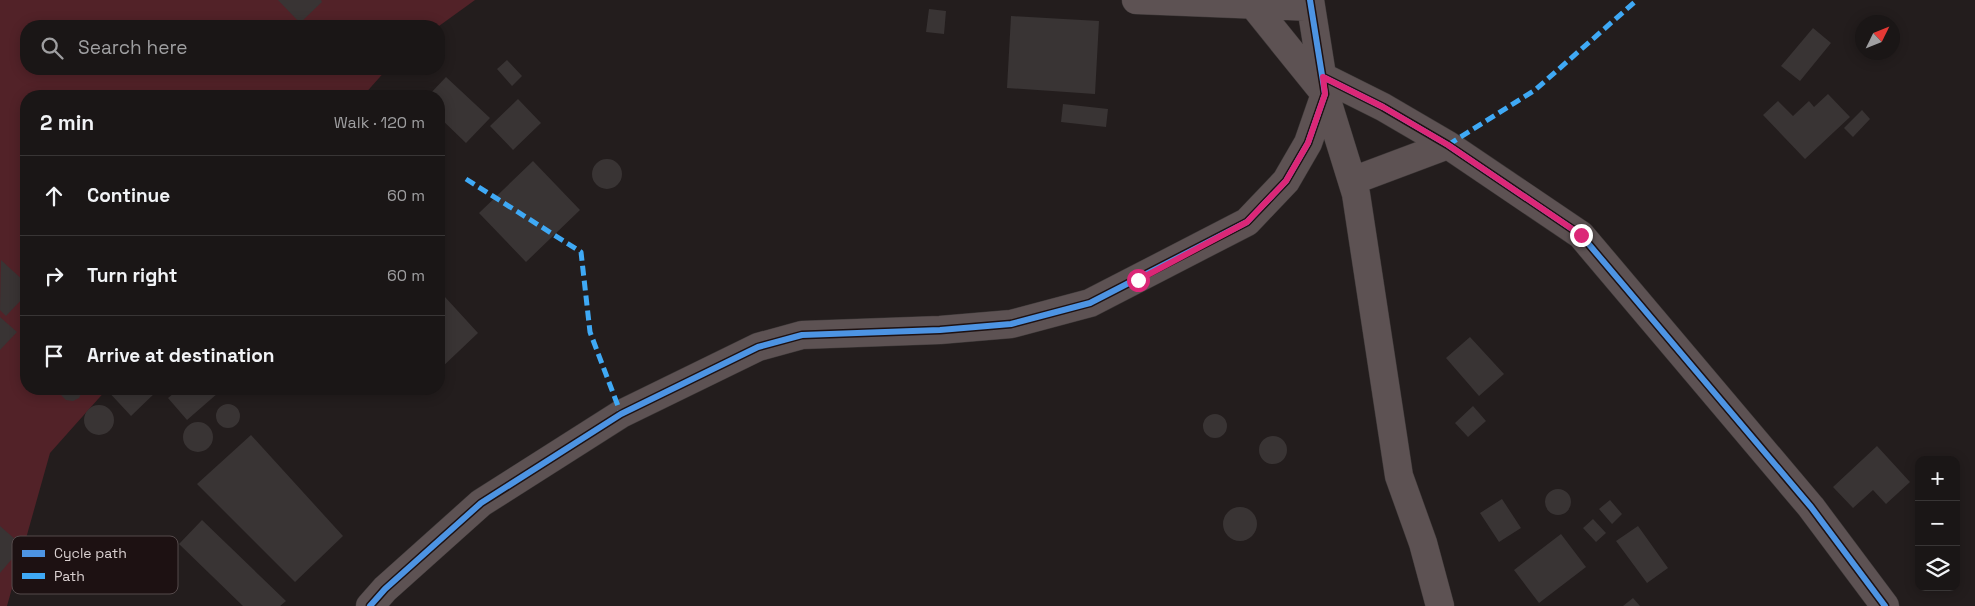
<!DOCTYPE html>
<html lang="en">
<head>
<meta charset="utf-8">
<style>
  body { margin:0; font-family:"Space Grotesk",sans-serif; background:#272323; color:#f1f3f6 }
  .controls { position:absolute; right:15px; bottom:15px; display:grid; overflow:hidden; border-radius:10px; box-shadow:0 2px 12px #0003 }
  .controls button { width:45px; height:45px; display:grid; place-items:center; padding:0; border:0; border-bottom:1px solid #383535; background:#1a1616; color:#f1f3f6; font:25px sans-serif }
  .compass { position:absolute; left:1855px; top:15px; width:45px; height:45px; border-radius:50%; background:#1a1616; box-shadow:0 2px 12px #0003; rotate:47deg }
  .stop { position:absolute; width:15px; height:15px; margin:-11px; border:4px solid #db2777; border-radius:50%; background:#fff }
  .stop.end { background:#db2777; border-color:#fff; box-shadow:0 1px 5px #0008 }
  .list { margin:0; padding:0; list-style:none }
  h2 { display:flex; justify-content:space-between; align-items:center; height:65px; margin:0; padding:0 20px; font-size:21px }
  h2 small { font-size:16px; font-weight:400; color:#9f9fa1 }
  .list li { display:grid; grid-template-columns:32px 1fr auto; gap:15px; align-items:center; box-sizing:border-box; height:80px; padding:0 20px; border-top:1px solid #383535 }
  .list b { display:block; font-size:19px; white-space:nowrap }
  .list em { font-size:16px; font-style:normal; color:#9f9fa1 }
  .icon { flex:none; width:28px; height:28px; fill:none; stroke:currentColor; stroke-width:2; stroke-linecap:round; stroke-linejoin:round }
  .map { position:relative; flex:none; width:1975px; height:606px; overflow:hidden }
  .search { position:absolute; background:#1a1616; box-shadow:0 2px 12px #0003; left:20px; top:20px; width:425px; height:55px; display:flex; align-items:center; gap:12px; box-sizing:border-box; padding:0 18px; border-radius:20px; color:#9f9fa1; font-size:19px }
  .panel { position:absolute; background:#1a1616; box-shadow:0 2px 12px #0003; left:20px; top:90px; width:425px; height:305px; border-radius:20px }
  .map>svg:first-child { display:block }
  .green { fill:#522228 }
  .building { fill:#393434 }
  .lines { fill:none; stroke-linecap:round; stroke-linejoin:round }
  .minor-casing { stroke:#3c3737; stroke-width:29 }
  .minor { stroke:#5d5253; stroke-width:28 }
  .quiet { stroke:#3fa9f5; stroke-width:5; stroke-dasharray:10 5; stroke-linecap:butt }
  .cycleway-casing { stroke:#1d1112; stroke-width:9 }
  .cycleway { stroke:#4d94e3; stroke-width:6 }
  .route { stroke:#db2777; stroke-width:6 }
  .key { fill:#1d1112; stroke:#554a4b; stroke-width:1 }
  .key-label { font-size:14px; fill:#d9d0d0 }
</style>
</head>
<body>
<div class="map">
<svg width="1975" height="606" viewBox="0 0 1975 606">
  <rect width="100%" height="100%" fill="#231d1d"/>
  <path class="green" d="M0 0H475L439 26H26V69H387L363 96H26V389H107L50 453 7 606H0Z"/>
  <path class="building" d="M278 0H321L322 2 300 23Z
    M929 9 946 11 944 34 926 32Z
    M1011 16 1099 21 1095 94 1007 88Z
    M1813 28 1831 43 1800 81 1781 66Z
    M507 60 522 76 512 86 497 69Z
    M446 77 490 118 466 143 439 117V96H428Z
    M1828 94 1850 117 1805 159 1763 115 1778 101 1793 116 1809 101 1814 107Z
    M518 99 541 123 513 150 490 126Z
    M1063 104 1108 109 1106 127 1061 122Z
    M1862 110 1870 119 1853 137 1844 128Z
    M592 174a15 15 0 1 1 30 0a15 15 0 1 1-30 0Z
    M533 161 580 210 526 262 479 213Z
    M1 260 26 283V295L6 316 0 310Z
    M445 297 478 333 439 370V303Z
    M0 317 17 332 0 350Z
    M1470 337 1504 374 1479 396 1446 358Z
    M61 389H82V392L79 398 73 401 66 400 61 395Z
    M106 389H155L157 391 131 416Z
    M179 389H215L218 393 187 420 168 398Z
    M216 416a12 12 0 1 1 24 0a12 12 0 1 1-24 0Z
    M84 420a15 15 0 1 1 30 0a15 15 0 1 1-30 0Z
    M1473 406 1486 421 1468 437 1455 423Z
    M1203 426a12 12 0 1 1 24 0a12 12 0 1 1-24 0Z
    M183 437a15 15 0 1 1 30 0a15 15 0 1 1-30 0Z
    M251 435 343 536 295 582 197 484Z
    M1259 450a14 14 0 1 1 28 0a14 14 0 1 1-28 0Z
    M1877 446 1910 482 1886 504 1873 490 1853 508 1833 487Z
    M1545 502a13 13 0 1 1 26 0a13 13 0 1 1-26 0Z
    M1502 499 1521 528 1499 542 1480 513Z
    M1610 500 1622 514 1612 524 1599 509Z
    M1223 524a17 17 0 1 1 34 0a17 17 0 1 1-34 0Z
    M1593 519 1606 533 1596 542 1583 528Z
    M202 520 286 601 280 606H243L179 544Z
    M0 526 23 546 0 573Z
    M1638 526 1668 568 1647 583 1616 541Z
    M1561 534 1586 567 1539 603 1514 570Z
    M1633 598 1640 606H1623Z"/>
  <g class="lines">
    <g class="minor-casing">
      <path id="minor" d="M1136 0 1311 7
        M1254 6 1325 94 1352 181 1356 194 1399 476 1423 543 1440 606
        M1323 77 1383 107 1448 145 1581 235 1811 507 1885 606
        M1352 181 1448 145
        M370 606 385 589 481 503 621 414 758 347 802 335 940 330 1011 324 1090 303 1247 222 1286 181 1308 143 1325 94 1310 0"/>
    </g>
    <use href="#minor" class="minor"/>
    <path class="quiet" d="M1448 145 1535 90 1637 0
      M466 179 581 252 590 332 621 414"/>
    <g class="cycleway-casing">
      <path id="cycleway" d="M1323 77 1383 107 1448 145 1581 235 1811 507 1885 606
        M370 606 385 589 481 503 621 414 758 347 802 335 940 330 1011 324 1090 303 1247 222 1286 181 1308 143 1325 94 1310 0"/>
    </g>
    <use href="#cycleway" class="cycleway"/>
  </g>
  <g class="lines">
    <path class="route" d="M1138 280 1247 222 1286 181 1308 143 1325 94 1323 77 1383 107 1448 145 1581 235"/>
  </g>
  <rect x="12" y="536" width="166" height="58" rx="8" class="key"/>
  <rect x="22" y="550" width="23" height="7" fill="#4d94e3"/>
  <rect x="22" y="573" width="23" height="6" fill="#3fa9f5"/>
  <g class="key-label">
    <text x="54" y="558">Cycle path</text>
    <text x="54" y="581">Path</text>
  </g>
</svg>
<div class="controls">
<button>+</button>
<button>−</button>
<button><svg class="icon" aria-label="layers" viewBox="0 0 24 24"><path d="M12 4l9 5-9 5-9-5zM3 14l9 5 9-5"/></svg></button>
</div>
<svg class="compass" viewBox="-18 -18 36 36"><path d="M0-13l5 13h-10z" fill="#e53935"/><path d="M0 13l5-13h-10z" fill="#9f9fa1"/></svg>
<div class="stop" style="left:1138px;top:280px"></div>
<div class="stop end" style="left:1581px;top:235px"></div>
<div class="search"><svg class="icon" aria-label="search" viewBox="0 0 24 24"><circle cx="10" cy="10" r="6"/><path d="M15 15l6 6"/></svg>Search here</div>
<section class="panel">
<h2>2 min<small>Walk · 120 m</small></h2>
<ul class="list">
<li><svg class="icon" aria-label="ahead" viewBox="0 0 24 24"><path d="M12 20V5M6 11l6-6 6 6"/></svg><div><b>Continue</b></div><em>60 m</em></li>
<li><svg class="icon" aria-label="right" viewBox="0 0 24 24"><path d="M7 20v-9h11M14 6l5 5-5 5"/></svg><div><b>Turn right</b></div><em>60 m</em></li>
<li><svg class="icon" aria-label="arrive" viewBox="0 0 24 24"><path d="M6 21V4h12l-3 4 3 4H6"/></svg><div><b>Arrive at destination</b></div></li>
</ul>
</section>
</div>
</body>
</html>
